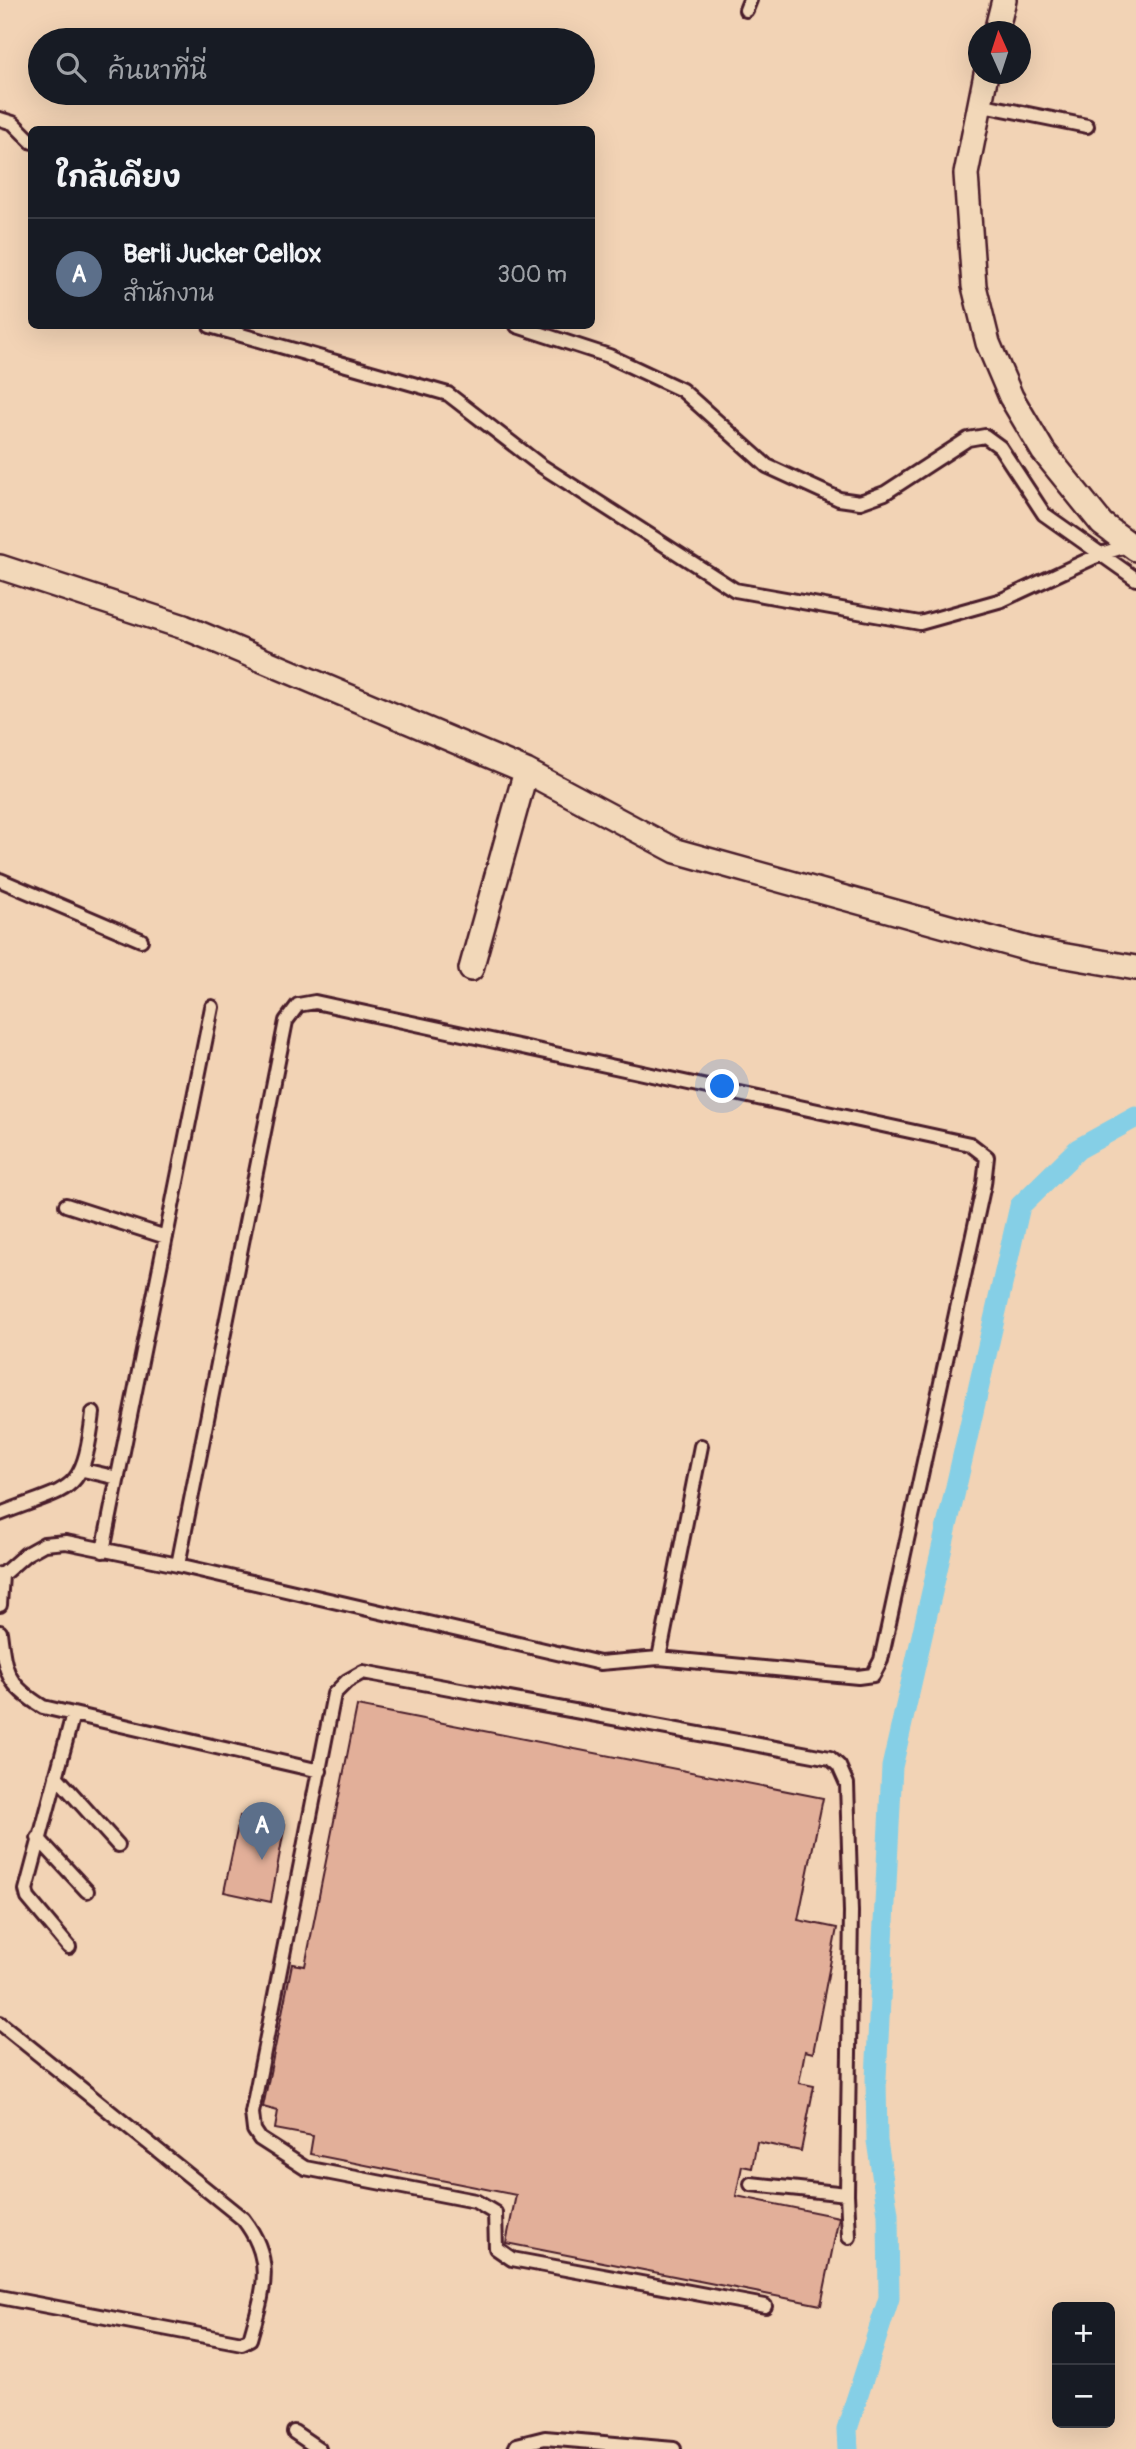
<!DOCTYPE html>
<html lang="th">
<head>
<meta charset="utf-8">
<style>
  body { margin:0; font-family:Pangolin,"Playpen Sans Thai",sans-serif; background:#20242c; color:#f1f3f6 }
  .controls { position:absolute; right:21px; bottom:21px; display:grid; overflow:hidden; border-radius:10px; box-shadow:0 7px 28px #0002 }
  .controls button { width:63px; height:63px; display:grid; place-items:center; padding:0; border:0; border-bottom:2px solid #363941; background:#171b24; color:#f1f3f6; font:35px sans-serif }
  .compass { position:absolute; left:968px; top:21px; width:63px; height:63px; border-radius:50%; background:#171b24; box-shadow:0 7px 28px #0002; rotate:357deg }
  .you { position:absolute; left:723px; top:1087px; width:24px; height:24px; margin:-18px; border:5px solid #fff; border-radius:50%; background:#1a73e8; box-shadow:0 0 0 10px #1a73e833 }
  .badge { display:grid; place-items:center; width:46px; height:46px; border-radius:50%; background:#a6949b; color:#fff; font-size:23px; font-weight:700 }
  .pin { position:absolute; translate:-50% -58px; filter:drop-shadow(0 2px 4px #0008) }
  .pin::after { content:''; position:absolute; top:37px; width:24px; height:21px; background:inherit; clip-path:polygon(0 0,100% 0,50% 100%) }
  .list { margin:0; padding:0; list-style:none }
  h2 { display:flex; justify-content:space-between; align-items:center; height:91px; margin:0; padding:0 28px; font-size:30px }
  h2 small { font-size:23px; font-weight:400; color:#9ea1a6 }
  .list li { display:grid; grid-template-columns:46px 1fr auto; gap:21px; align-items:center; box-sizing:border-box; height:112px; padding:0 28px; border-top:2px solid #363941 }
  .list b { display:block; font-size:26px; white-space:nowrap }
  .list p { margin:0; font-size:23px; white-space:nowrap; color:#9ea1a6 }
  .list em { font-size:23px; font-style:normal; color:#9ea1a6 }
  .icon { flex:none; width:38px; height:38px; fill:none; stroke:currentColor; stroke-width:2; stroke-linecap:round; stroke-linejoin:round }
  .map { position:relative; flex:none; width:1136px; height:2449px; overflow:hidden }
  .search { position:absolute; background:#171b24; box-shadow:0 7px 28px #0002; left:28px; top:28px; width:567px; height:77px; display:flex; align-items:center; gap:18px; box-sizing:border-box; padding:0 24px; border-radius:38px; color:#9ea1a6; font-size:26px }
  .panel { position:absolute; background:#171b24; box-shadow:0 7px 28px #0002; left:28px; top:126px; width:567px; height:203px; border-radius:10px }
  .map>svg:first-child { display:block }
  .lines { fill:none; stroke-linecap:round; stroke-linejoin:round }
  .canal { stroke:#85cfe6; stroke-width:21 }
  .building { fill:#e2af99; stroke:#4a1f2b; stroke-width:2 }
  .service-casing { stroke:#4a1f2b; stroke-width:18 }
  .minor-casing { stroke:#4a1f2b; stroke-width:28 }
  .service { stroke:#f2d8b9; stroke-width:12 }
  .minor { stroke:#f2d8b9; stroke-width:23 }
</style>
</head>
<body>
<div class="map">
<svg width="1136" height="2449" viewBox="0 0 1136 2449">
  <rect width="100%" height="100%" fill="#f2d3b5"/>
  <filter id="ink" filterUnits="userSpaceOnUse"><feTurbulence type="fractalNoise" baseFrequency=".0143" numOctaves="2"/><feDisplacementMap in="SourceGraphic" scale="14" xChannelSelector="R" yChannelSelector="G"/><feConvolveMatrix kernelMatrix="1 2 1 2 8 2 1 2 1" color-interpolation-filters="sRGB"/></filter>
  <g filter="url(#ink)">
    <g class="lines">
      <path class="canal" d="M848 2449 847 2429 889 2298 888 2214 877 2141 876 2078 892 1767 1020 1206 1078 1149 1136 1117"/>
    </g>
    <path class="building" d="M357 1706 823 1798 798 1920 837 1928 813 2053 805 2051 799 2083 814 2086 801 2151 757 2142 752 2168 742 2166 736 2196 839 2217 821 2305 506 2243 516 2195 310 2154 313 2136 275 2129 278 2111 263 2107 292 1964 305 1966Z
      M240 1816 285 1824 271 1902 224 1892Z"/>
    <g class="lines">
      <g class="service-casing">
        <path id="service" d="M746 10 750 0
          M978 104 1087 126
          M0 119 13 123 32 142
          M210 326 448 394 540 465 735 590 920 623 1002 600 1101 554 1130 545
          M517 326 609 356 682 390 767 466 839 499 860 502 885 493 968 439 985 436 1000 447 1044 514 1136 579
          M0 880 141 940
          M66 1205 166 1237
          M83 1470 118 1478
          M0 1514C72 1485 83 1497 93 1413
          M103 1551 212 1007
          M0 1574 2 1575 0 1605
          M2 1575 26 1554 44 1544 66 1542 178 1565 600 1663 659 1658 858 1677 873 1675 881 1660 984 1184 987 1157 970 1144 315 1002 298 1005 286 1021 178 1565
          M0 1632C5 1673 7 1685 43 1707L320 1771
          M659 1658 701 1446
          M56 1776 118 1845
          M38 1838 87 1891
          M69 1947 28 1898 26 1890 73 1714
          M0 2023 243 2219C276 2261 263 2292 250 2339L242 2343 0 2297
          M751 2184 847 2194
          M765 2306 512 2259 496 2248 495 2213 475 2201 305 2168 260 2139 254 2130 252 2113 334 1694 347 1681 363 1672 830 1758 839 1766 847 1784 851 1912 847 2194 849 2237
          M294 2432 319 2449
          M515 2449 517 2445 545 2438 674 2449"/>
      </g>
      <g class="minor-casing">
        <path id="minor" d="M996 32 1004 0
          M986 74 966 174 974 286 988 343 1011 397 1043 451 1102 524 1136 549
          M0 567 184 627 526 771 676 851 1032 950 1136 968
          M471 969 526 771"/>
      </g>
      <use href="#service" class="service"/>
      <use href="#minor" class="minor"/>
    </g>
  </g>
</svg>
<div class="controls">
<button>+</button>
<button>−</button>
</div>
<svg class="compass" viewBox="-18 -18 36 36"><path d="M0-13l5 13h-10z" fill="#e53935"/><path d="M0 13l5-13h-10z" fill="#9ea1a6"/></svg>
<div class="you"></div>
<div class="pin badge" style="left:262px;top:1860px;background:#5c6f8a">A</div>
<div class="search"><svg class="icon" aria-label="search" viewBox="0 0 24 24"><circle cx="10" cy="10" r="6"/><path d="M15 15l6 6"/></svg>ค้นหาที่นี่</div>
<section class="panel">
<h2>ใกล้เคียง<small></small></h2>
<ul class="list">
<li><span class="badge" style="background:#5c6f8a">A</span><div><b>Berli Jucker Cellox</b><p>สำนักงาน</p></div><em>300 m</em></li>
</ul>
</section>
</div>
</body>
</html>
